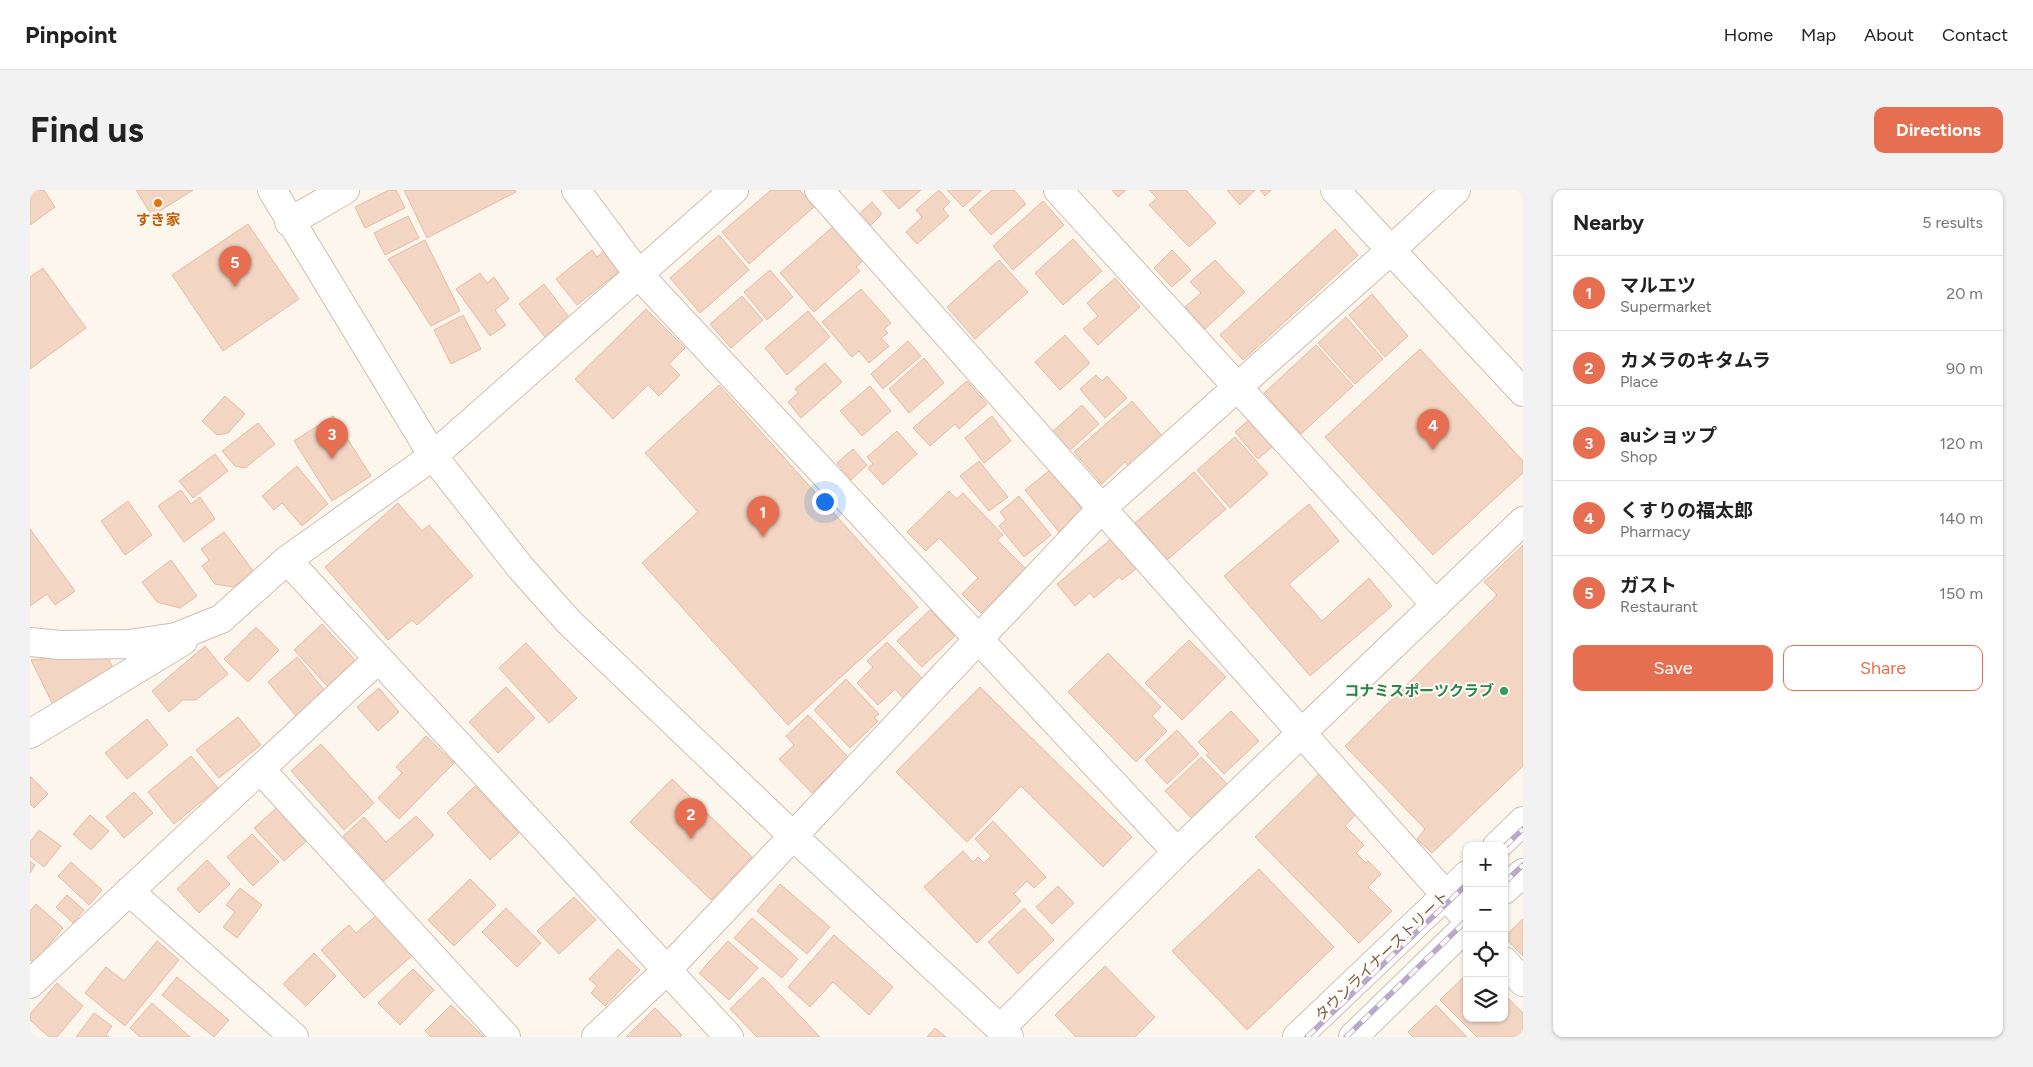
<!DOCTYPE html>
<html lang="en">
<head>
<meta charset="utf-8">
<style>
  body { margin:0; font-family:Figtree,"Noto Sans JP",sans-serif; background:#f2f2f2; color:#222 }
  .controls { position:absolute; right:15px; bottom:15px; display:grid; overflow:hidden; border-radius:10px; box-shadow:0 1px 4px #0004 }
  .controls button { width:45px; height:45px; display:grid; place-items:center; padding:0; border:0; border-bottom:1px solid #e0e0e0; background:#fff; color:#222; font:25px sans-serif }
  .you { position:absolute; left:794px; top:311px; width:18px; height:18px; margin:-12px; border:4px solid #fff; border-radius:50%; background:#1a73e8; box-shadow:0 0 0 8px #1a73e833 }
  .badge { display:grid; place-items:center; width:32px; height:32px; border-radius:50%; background:#e76f51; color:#fff; font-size:16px; font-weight:700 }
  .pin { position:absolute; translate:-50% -41px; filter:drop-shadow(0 1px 2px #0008) }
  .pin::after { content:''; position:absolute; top:26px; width:18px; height:15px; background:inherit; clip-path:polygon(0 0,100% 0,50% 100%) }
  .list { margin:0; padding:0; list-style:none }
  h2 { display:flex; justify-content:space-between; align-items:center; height:65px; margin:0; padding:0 20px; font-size:21px }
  h2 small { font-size:16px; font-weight:400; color:#767676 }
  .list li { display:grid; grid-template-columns:32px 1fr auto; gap:15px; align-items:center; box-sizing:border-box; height:75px; padding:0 20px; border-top:1px solid #e0e0e0 }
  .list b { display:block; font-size:19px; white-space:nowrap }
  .list p { margin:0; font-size:16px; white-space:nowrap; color:#767676 }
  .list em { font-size:16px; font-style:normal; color:#767676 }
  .actions { display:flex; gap:10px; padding:15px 20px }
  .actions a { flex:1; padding:11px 0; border:1px solid #e76f51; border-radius:10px; text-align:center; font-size:18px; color:#e76f51 }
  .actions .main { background:#e76f51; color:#fff }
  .icon { flex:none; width:28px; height:28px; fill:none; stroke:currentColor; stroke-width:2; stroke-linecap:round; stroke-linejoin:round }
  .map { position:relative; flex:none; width:1493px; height:847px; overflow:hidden; border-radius:10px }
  header { display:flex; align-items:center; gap:30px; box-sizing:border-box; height:70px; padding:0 25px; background:#fff; border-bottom:1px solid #e0e0e0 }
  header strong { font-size:24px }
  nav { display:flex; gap:28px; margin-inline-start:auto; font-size:18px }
  .intro { display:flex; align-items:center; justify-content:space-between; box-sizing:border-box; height:120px; padding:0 30px }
  h1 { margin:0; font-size:35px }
  .button { padding:12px 22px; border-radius:10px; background:#e76f51; color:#fff; font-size:18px; font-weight:700 }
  main { display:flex; gap:30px; padding:0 30px }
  aside { flex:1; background:#fff; border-radius:10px; box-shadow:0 1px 4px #0004 }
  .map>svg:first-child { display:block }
  .building { fill:#f3d5c3; stroke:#e6bba3 }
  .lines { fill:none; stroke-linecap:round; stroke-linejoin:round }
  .minor-casing { stroke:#d1beb0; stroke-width:30 }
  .tertiary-casing { stroke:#d1beb0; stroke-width:30 }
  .minor { stroke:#fff; stroke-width:28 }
  .tertiary { stroke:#fff; stroke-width:28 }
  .rail-casing { stroke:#b9a8c9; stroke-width:5.5 }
  .rail { stroke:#fffaf3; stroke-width:4; stroke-dasharray:11; stroke-linecap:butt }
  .food-dot { fill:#e8710a; stroke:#fffaf3; stroke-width:2 }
  .leisure-dot { fill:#2e9e5b; stroke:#fffaf3; stroke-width:2 }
  .labels { text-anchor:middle; stroke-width:4; stroke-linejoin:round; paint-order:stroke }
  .food-label { font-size:15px; font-weight:bold; fill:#c56008; stroke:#fffaf3 }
  .leisure-label { font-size:15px; font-weight:bold; fill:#27864d; stroke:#fffaf3; text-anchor:end }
  .street-label { font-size:15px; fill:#7a5c4d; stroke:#fffaf3 }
</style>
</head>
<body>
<header>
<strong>Pinpoint</strong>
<nav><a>Home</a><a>Map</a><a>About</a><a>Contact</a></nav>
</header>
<div class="intro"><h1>Find us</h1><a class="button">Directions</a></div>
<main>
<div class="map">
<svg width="1493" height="847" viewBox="0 0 1493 847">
  <rect width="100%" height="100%" fill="#fdf6ec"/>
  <path class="building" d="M0 0H14L25 17 0 35Z
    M106 0H163L122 26Z
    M359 0H366L375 18 335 38 325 17Z
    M374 0H485L486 2 397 48Z
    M741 0H770L784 17 719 74 692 42Z
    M852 0H891L869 19Z
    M909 0 920 12 913 19 919 26 887 54 876 42 892 27 886 20Z
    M917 0H952L933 17Z
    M962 0H984L996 14 961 45 939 20Z
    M1082 0H1096L1088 7Z
    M1119 0H1156L1186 33 1159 57 1119 15 1127 8Z
    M1197 0H1225L1210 15Z
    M1230 0H1241L1235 6Z
    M1013 11 1034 35 983 80 963 56Z
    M842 12 852 24 839 37 828 25Z
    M378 26 389 48 355 65 344 43Z
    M218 34 269 109 193 161 142 85Z
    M805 35 835 69 826 77 830 81 784 122 750 83Z
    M1305 39 1328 65 1213 170 1190 145Z
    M689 45 719 80 670 123 640 88Z
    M1043 49 1072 81 1033 115 1005 83Z
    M395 50 430 121 401 136 358 69Z
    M562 60 567 67 575 60 591 80 547 115 526 89Z
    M1142 60 1161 80 1142 97 1124 78Z
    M969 70 998 102 945 149 917 117Z
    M1185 70 1215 102 1175 139 1155 117 1171 103 1160 92Z
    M13 78 56 138 0 179V87Z
    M740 80 763 107 737 130 714 102Z
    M450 83 457 93 464 87 479 109 465 120 476 135 460 146 426 99Z
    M1085 88 1110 117 1068 155 1053 139 1068 126 1057 113Z
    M514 94 539 127 515 147 489 114Z
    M831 99 861 133 854 139 858 143 851 148 859 156 839 173 829 161 822 167 792 132Z
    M1342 104 1378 146 1355 167 1319 125Z
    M712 106 733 130 701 158 680 134Z
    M616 119 655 158 639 174 650 185 629 206 618 195 583 229 545 189Z
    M778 121 800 147 757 185 735 158Z
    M433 125 451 159 421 174 404 140Z
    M1316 127 1353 169 1325 194 1288 153Z
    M1035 145 1060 173 1030 200 1005 172Z
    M878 151 891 166 853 199 841 184Z
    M1286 155 1323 196 1271 244 1234 203Z
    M1390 159 1493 271V283L1403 365 1295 247Z
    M894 168 914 193 879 223 859 199Z
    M795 173 812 192 771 228 758 212 768 203 765 199Z
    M1066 185 1072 191 1077 186 1097 208 1075 228 1050 199Z
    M937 191 957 214 929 239 925 234 900 256 883 238Z
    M689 195 888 417 758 535 612 373 668 322 615 263Z
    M840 196 861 221 832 246 810 221Z
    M195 206 215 224 198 243 187 245 172 231Z
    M1102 211 1134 248 1100 278 1095 272 1072 294 1044 262Z
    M1052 215 1069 234 1038 262 1021 243Z
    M303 226 341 286 302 311 264 251Z
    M962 226 981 251 954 273 935 248Z
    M1220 229 1243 256 1228 269 1205 242Z
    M228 233 245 254 215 278 205 276 192 261Z
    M867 241 887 264 853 295 838 278 843 274 837 267Z
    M1205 247 1238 284 1200 318 1167 280Z
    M823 259 837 275 821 290 807 273Z
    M185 264 198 281 163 308 149 291Z
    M949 271 978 307 959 321 930 286Z
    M267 276 298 314 272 336 252 313 244 320 232 306Z
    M1020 280 1054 321 1029 342 995 300Z
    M1164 282 1196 319 1137 370 1105 333Z
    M151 300 161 314 170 307 185 329 154 352 128 316Z
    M919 301 927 309 933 303 973 345 967 350 996 379 951 423 932 404 948 388 909 348 896 361 877 342Z
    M989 306 1021 345 994 367 969 336 976 330 970 322Z
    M98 311 122 345 95 365 71 331Z
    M368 313 392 341 399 335 443 386 387 435 382 430 358 450 295 377Z
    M1279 314 1309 351 1259 394 1292 431 1339 388 1362 416 1280 486 1194 386Z
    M0 339 45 401 25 415 17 404 0 416Z
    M194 342 224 382 203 397 185 394 172 376 179 370 171 359Z
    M1081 349 1106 379 1092 390 1089 387 1064 408 1060 403 1045 416 1027 394Z
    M1493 355V576L1402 663 1387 649 1395 639 1315 556 1467 405 1454 392Z
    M141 370 167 406 150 418 127 412 112 392Z
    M900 420 925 446 892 477 867 451Z
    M292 434 326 471 298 497 264 460Z
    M226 437 249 460 218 492 194 469Z
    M1159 450 1196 487 1152 530 1115 493Z
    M857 452 893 489 873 508 865 499 848 515 827 493 843 477 837 471Z
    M496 453 547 508 519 533 469 478Z
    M175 456 198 484 166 510H153L139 522 122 501Z
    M75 462 87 486 24 517 1 470Z
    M1078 463 1131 517 1122 526 1137 541 1106 572 1038 502Z
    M267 467 296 502 266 526 238 492Z
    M816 489 849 524 844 528 848 531 820 558 784 520Z
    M476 497 505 528 468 563 439 532Z
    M950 497 1102 647 1073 677 991 596 937 652 866 582Z
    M349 498 369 522 348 541 327 517Z
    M1201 521 1229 551 1194 584 1176 565 1179 563 1168 552Z
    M778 525 818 567 782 603 749 569 764 555 756 546Z
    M208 527 231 555 189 588 166 560Z
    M117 529 138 555 97 589 75 563Z
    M1147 540 1169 564 1137 594 1115 570Z
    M396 546 424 573 369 629 348 608 372 583 366 577Z
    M291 554 344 613 314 640 261 581Z
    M161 566 188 598 144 634 118 602Z
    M1171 567 1201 598 1165 632 1135 601Z
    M1289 584 1327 623 1315 636 1334 655 1326 663 1336 673 1338 671 1351 684 1338 697 1362 721 1329 753 1225 647Z
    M0 586 18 604 4 618 0 614Z
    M642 589 722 667 681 710 600 632Z
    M445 596 489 643 460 670 417 623Z
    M104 602 123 623 94 648 76 627Z
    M251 614 281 647 254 671 224 638Z
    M60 625 79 641 61 660 43 644Z
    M386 626 404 645 354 691 313 646 334 627 356 652Z
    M963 631 1016 687 1004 698 997 691 984 704 991 711 947 753 894 697 933 661 943 672 948 667 954 673 961 666 945 649Z
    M9 640 31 656 14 677 0 666V652Z
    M222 644 249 672 223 696 197 667Z
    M177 670 200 694 169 723 147 699Z
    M0 671 5 675 0 683Z
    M41 672 72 700 59 715 28 686Z
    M1229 679 1304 757 1217 840 1142 761Z
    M440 689 466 715 424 756 398 730Z
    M750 694 800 737 777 764 727 721Z
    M1028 696 1044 713 1022 734 1006 717Z
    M210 698 232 715 207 748 193 737 205 722 196 715Z
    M37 705 54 720 43 733 26 717Z
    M544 707 566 730 529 764 507 741Z
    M6 714 33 738 4 773 0 770V721Z
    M476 718 511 753 487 777 452 742Z
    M994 718 1024 750 988 784 958 752Z
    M348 724 384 764 334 808 291 760 319 735 326 743Z
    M722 728 768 769 752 788 704 748Z
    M1493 729V766L1474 747Z
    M804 745 863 797 839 825 803 792 780 817 758 797Z
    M127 751 149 770 95 836 55 803 76 777 94 791Z
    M698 751 728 778 699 810 669 783Z
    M588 759 610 780 575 816 561 803 567 796 559 789Z
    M284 763 306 786 276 816 253 794Z
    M1075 776 1125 827 1105 847H1046L1025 825Z
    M383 779 404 800 370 835 348 813Z
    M1437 784V828H1474V804L1493 823V847H1447L1410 810Z
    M147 787 199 830 184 847 132 805Z
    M733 787 790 847H727L700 819Z
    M27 793 53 816 27 847H19L0 830V824Z
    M122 813 160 847H110L100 838Z
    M421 815 454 847H401L395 841Z
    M1406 815 1437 847H1383L1378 842Z
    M625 818 652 845 650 847H596Z
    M64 823 82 836 76 845 79 847H46Z
    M905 838 916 847H897Z"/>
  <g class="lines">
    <g class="minor-casing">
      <path id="minor" d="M546 0 609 85 1147 662
        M789 0 1437 729
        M1028 0 1406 415
        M259 32 315 0
        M257 370 699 847
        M0 452 30 455 99 454 146 447 191 429 257 370 403 266 704 0
        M0 544 153 451
        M230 579 476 847
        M99 701 264 847
        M1474 771 1493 792
        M0 794 347 470
        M970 839 1147 662 1493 331
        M566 847 636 781 1072 318 1360 61 1426 0"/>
    </g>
    <g class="tertiary-casing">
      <path id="tertiary" d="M242 0 403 266 490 377 539 432 762 645 979 847
        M1305 0 1493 202
        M1467 656 1493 631
        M1474 700 1493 683
        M1267 847 1437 685
        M1323 847 1437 736"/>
    </g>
    <use href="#minor" class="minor"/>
    <use href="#tertiary" class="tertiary"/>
    <g class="rail-casing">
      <path id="rail" d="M1474 657 1493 639
        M1474 693 1493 675
        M1277 847 1437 694
        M1316 847 1437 730"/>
    </g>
    <use href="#rail" class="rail"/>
  </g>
  <circle class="food-dot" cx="128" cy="13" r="5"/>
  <circle class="leisure-dot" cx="1474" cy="501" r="5"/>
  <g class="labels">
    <g class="food-label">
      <text x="128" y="35">すき家</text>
    </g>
    <g class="leisure-label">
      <text x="1464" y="506">コナミスポーツクラブ</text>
    </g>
    <g class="street-label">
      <text transform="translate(1352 766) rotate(-44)" y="5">タウンライナーストリート</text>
    </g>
  </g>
</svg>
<div class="controls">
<button>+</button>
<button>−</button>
<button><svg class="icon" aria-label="locate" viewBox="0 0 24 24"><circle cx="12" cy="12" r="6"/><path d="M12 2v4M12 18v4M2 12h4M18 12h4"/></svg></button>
<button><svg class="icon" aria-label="layers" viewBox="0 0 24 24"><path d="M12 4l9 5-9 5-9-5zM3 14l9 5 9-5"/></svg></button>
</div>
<div class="you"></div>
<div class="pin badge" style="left:733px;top:347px">1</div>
<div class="pin badge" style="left:661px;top:649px">2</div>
<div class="pin badge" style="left:302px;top:269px">3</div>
<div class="pin badge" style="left:1403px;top:260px">4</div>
<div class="pin badge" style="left:205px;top:97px">5</div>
</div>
<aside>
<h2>Nearby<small>5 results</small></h2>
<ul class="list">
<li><span class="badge">1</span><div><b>マルエツ</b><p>Supermarket</p></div><em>20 m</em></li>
<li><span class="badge">2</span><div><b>カメラのキタムラ</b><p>Place</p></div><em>90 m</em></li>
<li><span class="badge">3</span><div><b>auショップ</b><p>Shop</p></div><em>120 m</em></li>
<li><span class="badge">4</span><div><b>くすりの福太郎</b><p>Pharmacy</p></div><em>140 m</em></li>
<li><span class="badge">5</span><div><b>ガスト</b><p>Restaurant</p></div><em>150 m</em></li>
</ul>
<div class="actions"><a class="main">Save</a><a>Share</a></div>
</aside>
</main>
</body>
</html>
